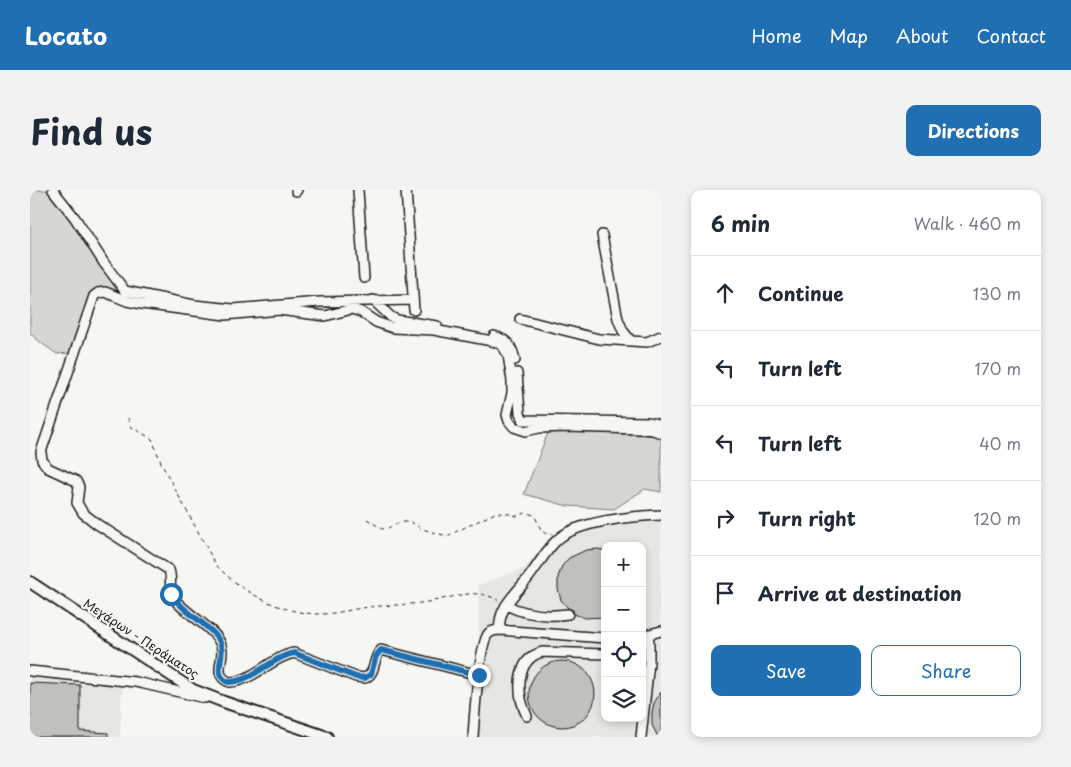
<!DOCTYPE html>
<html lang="en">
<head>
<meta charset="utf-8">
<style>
  body { margin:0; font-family:"Playpen Sans",sans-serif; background:#f2f2f3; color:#1f2937 }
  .controls { position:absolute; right:15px; bottom:15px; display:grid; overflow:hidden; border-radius:10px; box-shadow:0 2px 8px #0003 }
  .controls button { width:45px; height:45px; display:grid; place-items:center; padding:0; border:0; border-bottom:1px solid #e0e1e3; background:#fff; color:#1f2937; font:25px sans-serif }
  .stop { position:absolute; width:15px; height:15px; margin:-11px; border:4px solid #1f6fb2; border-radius:50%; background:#fff }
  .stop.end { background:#1f6fb2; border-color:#fff; box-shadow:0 1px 5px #0008 }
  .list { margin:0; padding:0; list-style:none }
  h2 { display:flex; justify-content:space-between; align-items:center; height:65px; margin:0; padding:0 20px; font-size:21px }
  h2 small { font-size:16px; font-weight:400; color:#747a83 }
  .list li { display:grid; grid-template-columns:32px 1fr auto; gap:15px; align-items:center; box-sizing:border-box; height:75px; padding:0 20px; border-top:1px solid #e0e1e3 }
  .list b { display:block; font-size:19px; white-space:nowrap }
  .list em { font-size:16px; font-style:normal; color:#747a83 }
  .actions { display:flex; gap:10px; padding:15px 20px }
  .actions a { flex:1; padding:11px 0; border:1px solid #1f6fb2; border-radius:10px; text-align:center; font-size:18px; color:#1f6fb2 }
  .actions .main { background:#1f6fb2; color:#fff }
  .icon { flex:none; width:28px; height:28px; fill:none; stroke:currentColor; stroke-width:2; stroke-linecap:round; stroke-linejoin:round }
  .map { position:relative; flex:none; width:631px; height:547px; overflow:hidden; border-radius:10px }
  header { display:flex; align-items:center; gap:30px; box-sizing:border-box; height:70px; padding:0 25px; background:#1f6fb2; color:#fff }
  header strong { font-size:24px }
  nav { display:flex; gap:28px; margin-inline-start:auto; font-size:18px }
  .intro { display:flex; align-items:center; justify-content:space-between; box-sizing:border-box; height:120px; padding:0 30px }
  h1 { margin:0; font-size:35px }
  .button { padding:12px 22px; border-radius:10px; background:#1f6fb2; color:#fff; font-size:18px; font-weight:700 }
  main { display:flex; gap:30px; padding:0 30px }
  aside { flex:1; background:#fff; border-radius:10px; box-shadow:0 2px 8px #0003 }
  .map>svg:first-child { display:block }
  .built { fill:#e6e6e2; fill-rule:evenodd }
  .green { fill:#d6d6d2; stroke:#797977 }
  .building { fill:#c0c0bd; stroke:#1c1c1c }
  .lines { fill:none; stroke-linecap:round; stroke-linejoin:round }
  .minor-casing { stroke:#1c1c1c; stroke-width:12 }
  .major-casing { stroke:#1c1c1c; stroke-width:14 }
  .path { stroke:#1c1c1c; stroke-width:1; stroke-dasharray:4 4; stroke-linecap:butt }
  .minor { stroke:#f6f6f2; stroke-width:9 }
  .major { stroke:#f6f6f2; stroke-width:10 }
  .route { stroke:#1f6fb2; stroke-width:6 }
  .labels { text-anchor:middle; stroke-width:4.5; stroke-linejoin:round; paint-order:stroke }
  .street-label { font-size:12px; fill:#1c1c1c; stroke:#f6f6f2 }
</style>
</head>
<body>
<header>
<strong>Locato</strong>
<nav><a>Home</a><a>Map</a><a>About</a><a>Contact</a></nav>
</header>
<div class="intro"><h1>Find us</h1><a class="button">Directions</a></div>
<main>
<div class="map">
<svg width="631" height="547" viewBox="0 0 631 547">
  <rect width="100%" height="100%" fill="#f6f6f2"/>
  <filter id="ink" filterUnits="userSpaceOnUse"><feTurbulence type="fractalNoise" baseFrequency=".02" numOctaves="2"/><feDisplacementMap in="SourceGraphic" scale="10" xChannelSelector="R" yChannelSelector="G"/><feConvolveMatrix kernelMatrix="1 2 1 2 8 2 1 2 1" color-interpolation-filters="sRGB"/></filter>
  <g filter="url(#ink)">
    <path class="built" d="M602 320 631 325V547H445L449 443V395L495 378 516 352 540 333ZM575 356H612V528H575Z
      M0 483 92 491 90 547H0Z"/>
    <path class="green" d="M0 0H20L95 104C81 99 72 90 61 105L40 163 27 164 11 153 0 143Z
      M519 240 631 246V302L615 299 584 319 538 316 494 304Z"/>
    <path class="building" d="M568 359 575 361V427L555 428 544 424 543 420 538 418 531 410 528 399V387L532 376 539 368 556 360Z
      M499 504a33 33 0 1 1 66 0a33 33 0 1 1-66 0Z
      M0 493 50 495V541L78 543V547H0Z
      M631 502V547H628L622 535V522L624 513Z"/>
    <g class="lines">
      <g class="minor-casing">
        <path id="minor" d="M23 0 45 28 74 73 95 101 164 115 203 119 290 112 383 110
          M328 0 334 88
          M376 0 384 120
          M266 1 267 0
          M572 45 588 129 593 141 601 151 617 152 631 146
          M343 110 361 127 367 130 407 136
          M490 129 569 149 601 151
          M464 146C478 150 482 156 485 170
          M487 183 490 223 493 230 618 232 631 235
          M476 415C496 425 516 427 538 424
          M470 440C467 421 483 406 494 393 506 380 514 362 527 350 546 331 605 326 631 325
          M612 446 631 441
          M0 481 106 492 175 508
          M449 485 351 460C342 468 347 483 335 488L326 487 264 463C241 467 223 492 199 492 181 484 196 469 191 455 186 439 155 423 144 409 137 399 143 390 139 380L67 334 53 323 47 313 49 297 46 291 18 278 12 270 11 262 64 106 68 103 75 102 97 111 112 114 195 125 249 120 295 126 322 119 331 122 346 132 363 138 404 140 462 151 472 155 478 165 482 191V203L477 225 479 231 484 237 496 241 509 238 536 237 613 239 623 240 631 243
          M497 526C487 506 484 470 512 462L575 464
          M443 547C444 531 449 451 459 443 462 441 467 440 470 440L575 448
          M611 547 619 472V452L618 445"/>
      </g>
      <g class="major-casing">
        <path id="major" d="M0 392 163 500 194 512 297 547"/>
      </g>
      <path class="path" d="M98 228 100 236 122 249 132 275 186 375C211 402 252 424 290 424 306 424 322 419 339 417 360 415 382 415 403 411 425 407 448 397 469 411
        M337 329 352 339 358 338 371 332H381L392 339 417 346 465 323H475L487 326 496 323 504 325C510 334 509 346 523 344"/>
      <use href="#minor" class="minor"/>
      <use href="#major" class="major"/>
    </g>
  </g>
  <g class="lines" filter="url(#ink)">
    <path class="route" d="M141 404C153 423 179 434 189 450 198 465 180 484 198 492 223 492 241 467 264 463L326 487 335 488 341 484 346 466 351 460 449 485"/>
  </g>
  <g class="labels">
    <g class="street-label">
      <text transform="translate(111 449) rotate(33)" y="4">Μεγάρων - Περάματος</text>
    </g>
  </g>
</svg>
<div class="controls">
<button>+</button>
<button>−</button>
<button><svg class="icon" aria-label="locate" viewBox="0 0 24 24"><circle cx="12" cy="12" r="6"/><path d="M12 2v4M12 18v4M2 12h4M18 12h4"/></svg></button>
<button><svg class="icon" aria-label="layers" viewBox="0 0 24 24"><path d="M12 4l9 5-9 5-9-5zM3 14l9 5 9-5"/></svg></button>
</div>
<div class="stop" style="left:141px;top:404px"></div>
<div class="stop end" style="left:449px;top:485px"></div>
</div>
<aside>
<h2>6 min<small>Walk · 460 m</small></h2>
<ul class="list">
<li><svg class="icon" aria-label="ahead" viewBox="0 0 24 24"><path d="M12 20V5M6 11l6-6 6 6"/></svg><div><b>Continue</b></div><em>130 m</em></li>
<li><svg class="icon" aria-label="left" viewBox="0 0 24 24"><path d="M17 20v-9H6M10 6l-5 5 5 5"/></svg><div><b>Turn left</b></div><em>170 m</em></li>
<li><svg class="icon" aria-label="left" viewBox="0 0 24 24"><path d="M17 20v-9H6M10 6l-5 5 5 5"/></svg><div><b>Turn left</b></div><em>40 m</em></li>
<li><svg class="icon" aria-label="right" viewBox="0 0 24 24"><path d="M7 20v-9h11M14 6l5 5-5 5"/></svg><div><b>Turn right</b></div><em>120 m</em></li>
<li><svg class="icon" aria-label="arrive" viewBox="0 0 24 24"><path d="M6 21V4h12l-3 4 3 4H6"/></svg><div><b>Arrive at destination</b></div></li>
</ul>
<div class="actions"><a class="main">Save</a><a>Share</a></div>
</aside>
</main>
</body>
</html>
